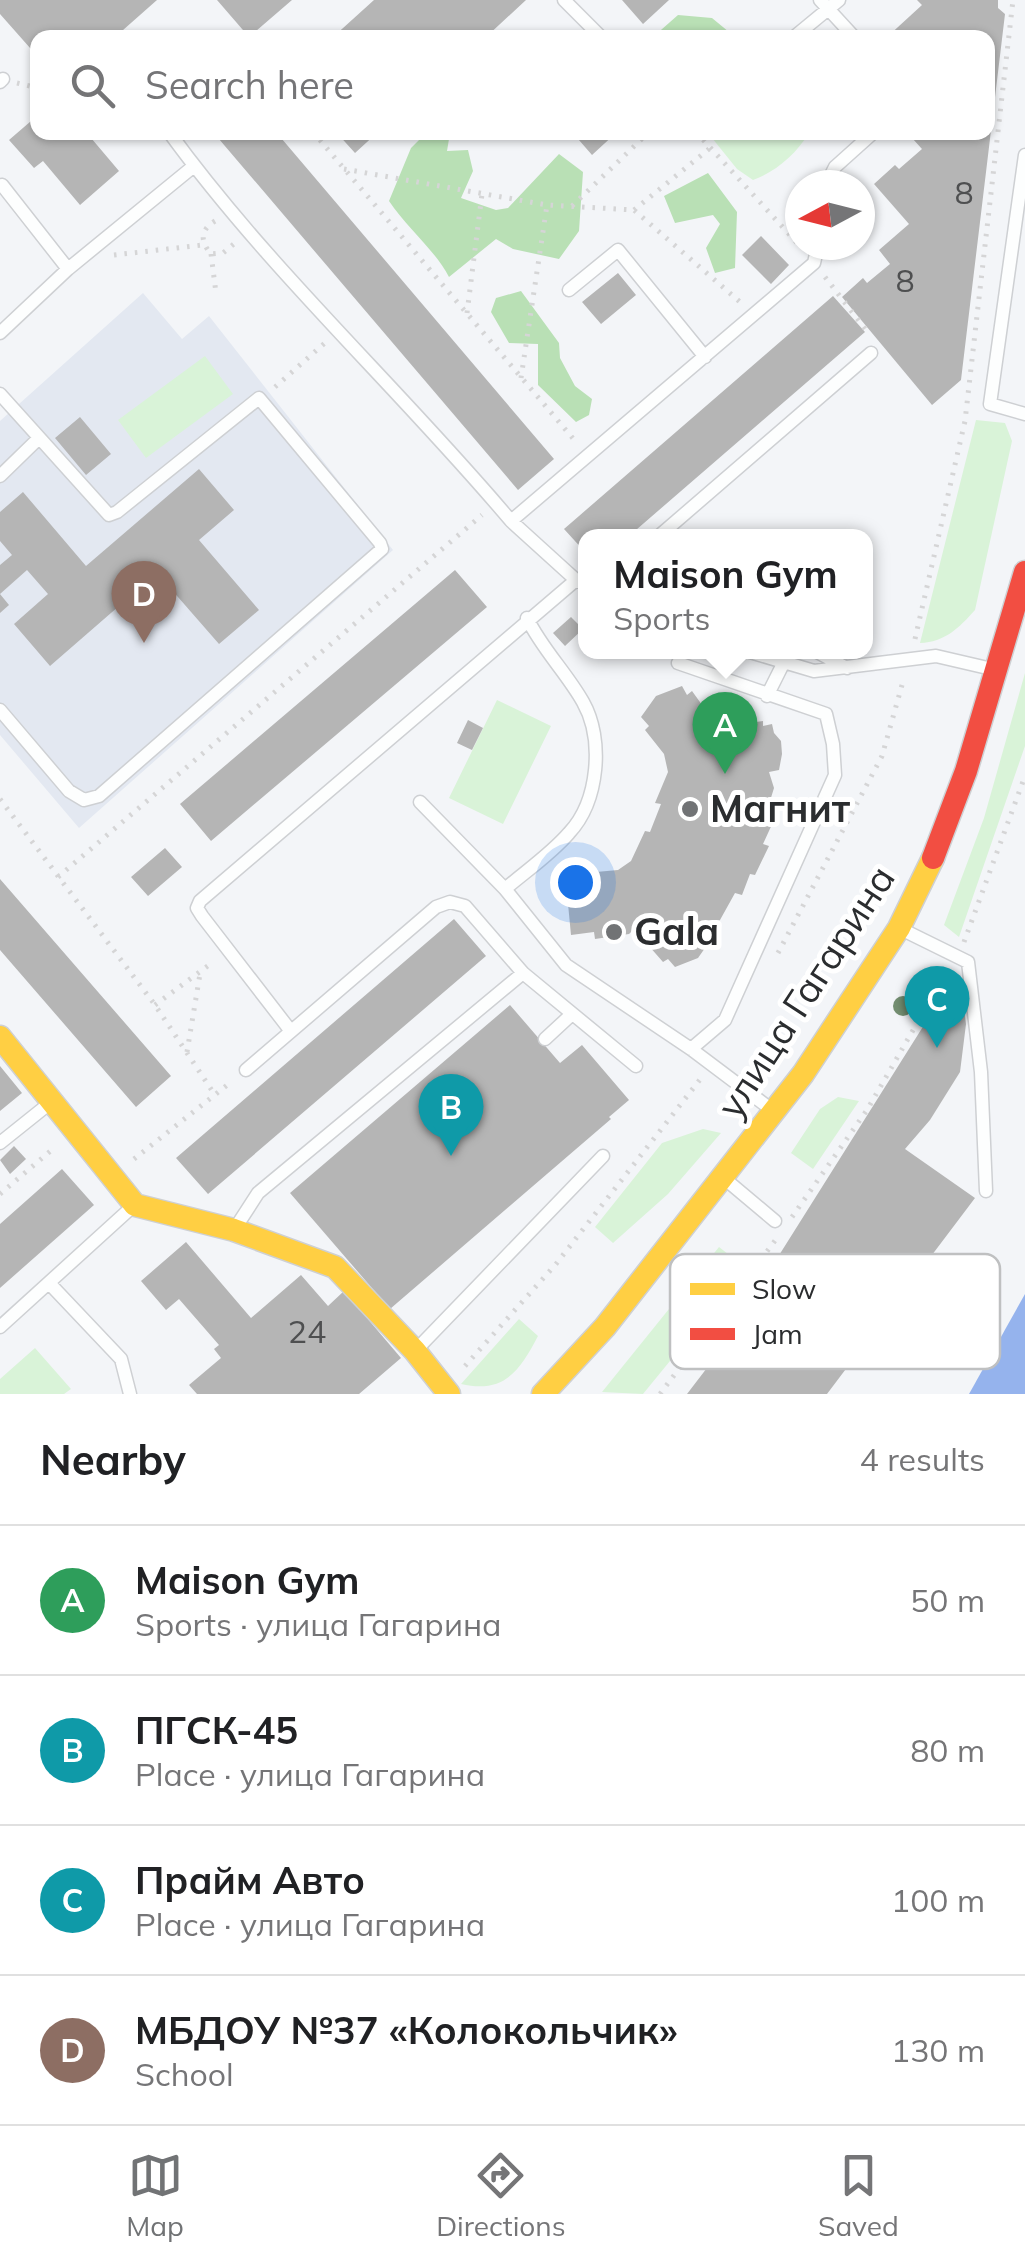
<!DOCTYPE html>
<html lang="en">
<head>
<meta charset="utf-8">
<style>
  body { margin:0; font-family:Mulish,sans-serif; background:#f2f2f2; color:#202124 }
  .compass { position:absolute; left:785px; top:170px; width:90px; height:90px; border-radius:50%; background:#fff; box-shadow:0 2px 8px #0004; rotate:263deg }
  .you { position:absolute; left:575px; top:882px; width:35px; height:35px; margin:-25px; border:8px solid #fff; border-radius:50%; background:#1a73e8; box-shadow:0 0 0 15px #1a73e833 }
  .badge { display:grid; place-items:center; width:65px; height:65px; border-radius:50%; background:#717375; color:#fff; font-size:32px; font-weight:700 }
  .pin { position:absolute; translate:-50% -82px; filter:drop-shadow(0 2px 5px #0008) }
  .pin::after { content:''; position:absolute; top:52px; width:35px; height:30px; background:inherit; clip-path:polygon(0 0,100% 0,50% 100%) }
  .popup { position:absolute; left:578px; top:529px; width:295px; height:130px; box-sizing:border-box; display:grid; place-content:center; border-radius:20px; background:#fff; filter:drop-shadow(0 2px 8px #0005); font-size:32px; white-space:nowrap; color:#757577 }
  .popup b { font-size:38px; color:#202124 }
  .popup::after { content:''; position:absolute; left:50%; top:100%; margin-left:-20px; border:20px solid transparent; border-top-color:#fff }
  .list { margin:0; padding:0; list-style:none }
  h2 { display:flex; justify-content:space-between; align-items:center; height:130px; margin:0; padding:0 40px; font-size:42px }
  h2 small { font-size:32px; font-weight:400; color:#757577 }
  .list li { display:grid; grid-template-columns:65px 1fr auto; gap:30px; align-items:center; box-sizing:border-box; height:150px; padding:0 40px; border-top:2px solid #e0e0e0 }
  .list b { display:block; font-size:38px; white-space:nowrap }
  .list p { margin:0; font-size:32px; white-space:nowrap; color:#757577 }
  .list em { font-size:32px; font-style:normal; color:#757577 }
  .icon { flex:none; width:55px; height:55px; fill:none; stroke:currentColor; stroke-width:2; stroke-linecap:round; stroke-linejoin:round }
  .map { position:relative; flex:none; width:1025px; height:1394px; overflow:hidden }
  .search { position:absolute; background:#fff; box-shadow:0 2px 8px #0004; left:30px; right:30px; top:30px; height:110px; display:flex; align-items:center; gap:25px; box-sizing:border-box; padding:0 35px; border-radius:20px; color:#757577; font-size:38px }
  .sheet { height:730px; background:#fff }
  nav { display:flex; justify-content:space-around; align-items:center; box-sizing:border-box; height:140px; border-top:2px solid #e0e0e0; background:#fff; font-size:28px; color:#757577 }
  nav a { display:grid; justify-items:center; gap:5px }
  nav .on { color:#717375 }
  .map>svg:first-child { display:block }
  .built { fill:#e3e8f1 }
  .green { fill:#d9f3d8 }
  .forest { fill:#b9e0b5 }
  .water { fill:#95b3ed }
  .building { fill:#b5b5b5 }
  .lines { fill:none; stroke-linecap:round; stroke-linejoin:round }
  .lane-casing { stroke:#ced0d3; stroke-width:15 }
  .slow-casing { stroke:#ced0d3; stroke-width:25 }
  .jam-casing { stroke:#ced0d3; stroke-width:25 }
  .path { stroke:#d5d5d6; stroke-width:5; stroke-dasharray:2.5 8; stroke-linecap:butt }
  .lane { stroke:#fdfefe; stroke-width:12 }
  .slow { stroke:#ffcf43; stroke-width:22 }
  .jam { stroke:#f24e42; stroke-width:22 }
  .tree { fill:#748f72 }
  .poi-dot { fill:#717375; stroke:#fff; stroke-width:4 }
  .labels { text-anchor:middle; stroke-width:10; stroke-linejoin:round; paint-order:stroke }
  .number-label { font-size:32px; fill:#4e4f50 }
  .poi-label { font-size:38px; font-weight:bold; fill:#2b2d2f; stroke:#fff; text-anchor:start }
  .street-label { font-size:38px; fill:#2b2d2f; stroke:#fff }
  .key { fill:#fff; stroke:#bfc0c1; stroke-width:2.5 }
  .key-label { font-size:28px; fill:#2b2d2f }
</style>
</head>
<body>
<div class="map">
<svg width="1025" height="1394" viewBox="0 0 1025 1394">
  <rect width="100%" height="100%" fill="#f3f5f8"/>
  <path class="built" d="M143 293 182 339 209 316 393 550 79 828 0 735V421Z"/>
  <path class="green" d="M708 133V132L809 133C796 154 777 171 753 180L737 169Z
    M205 356 233 394 146 458 118 420Z
    M976 420 1005 423 1012 441 975 610C959 628 945 642 920 643Z
    M1025 673V746L959 937 944 925 984 818Z
    M497 700 551 726 503 824 449 798Z
    M838 1097 859 1101 813 1169 791 1153 820 1109Z
    M703 1129 721 1133 668 1194 613 1243 595 1227 662 1143Z
    M719 1247 746 1268 643 1394 602 1392Z
    M519 1319 538 1336C520 1370 505 1394 461 1384Z
    M35 1348 71 1389 64 1394H0V1379Z"/>
  <path class="forest" d="M678 15 712 18 729 32 727 37H653Z
    M426 133H450L447 151 468 150 473 171 461 198 496 210 508 208 559 154 583 172 579 231 559 259 513 249 496 239 449 277C435 250 407 228 389 201L411 148Z
    M708 173 737 212 735 268 715 273 706 248 720 224 713 215 675 223 664 196Z
    M521 291 559 343 560 358 575 386 592 399 589 415 576 422 538 385V344L509 343 491 312 496 298Z"/>
  <path class="water" d="M1025 1294V1394H969Z"/>
  <path class="building" d="M0 0H157L114 38H38V57L0 14Z
    M217 0H292L249 37Z
    M374 0H526L485 38H332Z
    M622 0H669L643 24Z
    M917 0H998V8L1005 14 961 380 932 405 842 297 863 278 867 283 890 264 879 250 909 224 874 184 895 165 899 169 922 149 912 138 918 132H988V38H886L922 5Z
    M38 115V132H86L119 171 80 205 43 161 34 168 9 140Z
    M213 132H276L554 459 518 490Z
    M336 132H378L355 153Z
    M572 132H617L592 155Z
    M761 236 789 265 771 284 742 255Z
    M618 273 636 295 601 324 582 302Z
    M833 296 865 332 629 536H585V552L564 529Z
    M80 417 111 454 86 475 55 438Z
    M199 469 234 510 199 540 259 610 219 644 157 573 50 666 14 624 48 594 27 570 0 594 9 605 0 613V565L12 555 0 541V512L23 492 86 566Z
    M455 570 487 607 211 841 180 804Z
    M571 617 583 629 565 646 553 633Z
    M682 686 687 695 692 691 710 716 713 728 763 721V726L772 724 774 733 781 741 782 754 779 770 769 772 774 788 765 817 774 820 763 844 769 846 755 875 750 874 742 895 735 893 720 920 706 930 712 938 698 958 675 967 668 959 663 962 634 929 629 934 595 939 594 932 571 935 566 883 585 879V873L618 870 631 861 645 831 650 832 661 804 655 803 668 772 664 754 645 730 649 726 641 717 656 696Z
    M468 720 483 728 472 750 457 743Z
    M165 848 182 867 148 896 131 877Z
    M0 879 171 1076 136 1107 0 950Z
    M454 919 486 956 208 1194 176 1158Z
    M953 979 961 987 966 1024 960 1072 930 1120 905 1149 975 1198 827 1394H687L779 1274 771 1268Z
    M510 1005 560 1063 582 1045 629 1100 609 1117 611 1119 390 1309 290 1193Z
    M0 1066 22 1093 0 1111Z
    M14 1146 26 1159 10 1174 0 1160Z
    M62 1169 94 1205 0 1288V1224Z
    M186 1242 251 1318 301 1275 328 1306 344 1291 401 1358 359 1394H197L189 1385 221 1358 214 1349 219 1345 179 1299 166 1310 141 1281Z"/>
  <g class="lines">
    <g class="lane-casing">
      <path id="lane" d="M564 0 602 38
        M820 0 855 38
        M793 38 839 0
        M0 82 3 79
        M169 132C271 272 400 389 511 521L814 263 818 245
        M1025 155 990 404 1025 414
        M2 185 68 269
        M826 185 835 167 874 132
        M569 290 618 250 705 357
        M0 333 68 269 194 166
        M0 394 109 515 117 512 259 398 380 543 382 549 99 796 84 800 69 791 0 710
        M0 476 38 439
        M511 521 576 580 585 584
        M659 536 871 353
        M750 652 814 671 936 656 992 669
        M817 652 847 668
        M678 663 826 714 833 744 835 775 725 1020 691 1049
        M767 696 783 664
        M420 802 505 889 566 965 691 1049 772 1110
        M505 889C526 871 551 854 569 833 599 801 604 739 583 702 566 672 542 649 527 618
        M901 929 968 962 981 1072 986 1191
        M523 973 636 1066
        M290 1030 202 916 197 908 200 901 576 580
        M545 1039 572 1014
        M0 1143 50 1103
        M725 1179 775 1221
        M236 1227 258 1193 523 973 465 906 450 902 436 907 246 1070
        M49 1283 121 1359 130 1394
        M0 1327 131 1208
        M417 1349 603 1156"/>
    </g>
    <g class="slow-casing">
      <path id="slow" d="M0 1037 135 1205 234 1230 335 1267 415 1351 449 1394
        M543 1394 605 1327 803 1074 899 928 933 858"/>
    </g>
    <g class="jam-casing">
      <path id="jam" d="M933 858 966 771 1025 572"/>
    </g>
    <path class="path" d="M17 83 38 88
      M313 132 576 442
      M696 132 799 245
      M344 169 547 205
      M572 206 649 132
      M634 210 709 149
      M215 221C200 230 200 241 211 254L223 253 235 243
      M211 254 216 293
      M114 255 203 245
      M825 277 870 335
      M467 313 482 194
      M521 378 547 205 634 210 740 302
      M275 387 327 341
      M915 639 965 421 1013 0
      M0 799 155 1005 215 1095
      M58 877 482 515
      M964 942 1025 776
      M778 953 882 756 904 678
      M155 1005 213 962
      M187 1052 200 974
      M134 1159 231 1082
      M0 1194 54 1148
      M792 1217 867 1110 946 973
      M465 1366 556 1264 702 1077
      M660 1394 777 1238"/>
    <use href="#lane" class="lane"/>
    <use href="#slow" class="slow"/>
    <use href="#jam" class="jam"/>
  </g>
  <circle class="tree" cx="903" cy="1006" r="10"/>
  <g class="poi-dot">
    <circle cx="690" cy="809" r="10"/>
    <circle cx="614" cy="932" r="10"/>
  </g>
  <g class="labels">
    <g class="number-label">
      <text x="964" y="204">8</text>
      <text x="905" y="292">8</text>
      <text x="307" y="1343">24</text>
    </g>
    <g class="poi-label">
      <text x="710" y="822">Магнит</text>
      <text x="634" y="945">Gala</text>
    </g>
    <g class="street-label">
      <text transform="translate(806 992) rotate(-57)" y="13">улица Гагарина</text>
    </g>
  </g>
  <rect x="670" y="1254" width="330" height="115" rx="15" class="key"/>
  <rect x="690" y="1283" width="45" height="12" fill="#ffcf43"/>
  <rect x="690" y="1328" width="45" height="12" fill="#f24e42"/>
  <g class="key-label">
    <text x="752" y="1299">Slow</text>
    <text x="752" y="1344">Jam</text>
  </g>
</svg>
<svg class="compass" viewBox="-18 -18 36 36"><path d="M0-13l5 13h-10z" fill="#e53935"/><path d="M0 13l5-13h-10z" fill="#757577"/></svg>
<div class="you"></div>
<div class="pin badge" style="left:725px;top:774px;background:#2e9e5b">A</div>
<div class="popup"><b>Maison Gym</b>Sports</div>
<div class="pin badge" style="left:451px;top:1156px;background:#0f9aa8">B</div>
<div class="pin badge" style="left:937px;top:1048px;background:#0f9aa8">C</div>
<div class="pin badge" style="left:144px;top:643px;background:#8d6e63">D</div>
<div class="search"><svg class="icon" aria-label="search" viewBox="0 0 24 24"><circle cx="10" cy="10" r="6"/><path d="M15 15l6 6"/></svg>Search here</div>
</div>
<section class="sheet">
<h2>Nearby<small>4 results</small></h2>
<ul class="list">
<li><span class="badge" style="background:#2e9e5b">A</span><div><b>Maison Gym</b><p>Sports · улица Гагарина</p></div><em>50 m</em></li>
<li><span class="badge" style="background:#0f9aa8">B</span><div><b>ПГСК-45</b><p>Place · улица Гагарина</p></div><em>80 m</em></li>
<li><span class="badge" style="background:#0f9aa8">C</span><div><b>Прайм Авто</b><p>Place · улица Гагарина</p></div><em>100 m</em></li>
<li><span class="badge" style="background:#8d6e63">D</span><div><b>МБДОУ №37 «Колокольчик»</b><p>School</p></div><em>130 m</em></li>
</ul>
</section>
<nav>
<a class="on"><svg class="icon" aria-label="map" viewBox="0 0 24 24"><path d="M3 6l6-2 6 2 6-2v14l-6 2-6-2-6 2zM9 4v14M15 6v14"/></svg>Map</a>
<a><svg class="icon" aria-label="directions" viewBox="0 0 24 24"><path d="M12 3l9 9-9 9-9-9zM9 14v-3h6M13 9l2 2-2 2"/></svg>Directions</a>
<a><svg class="icon" aria-label="saved" viewBox="0 0 24 24"><path d="M7 4h10v16l-5-4-5 4z"/></svg>Saved</a>
</nav>
</body>
</html>
